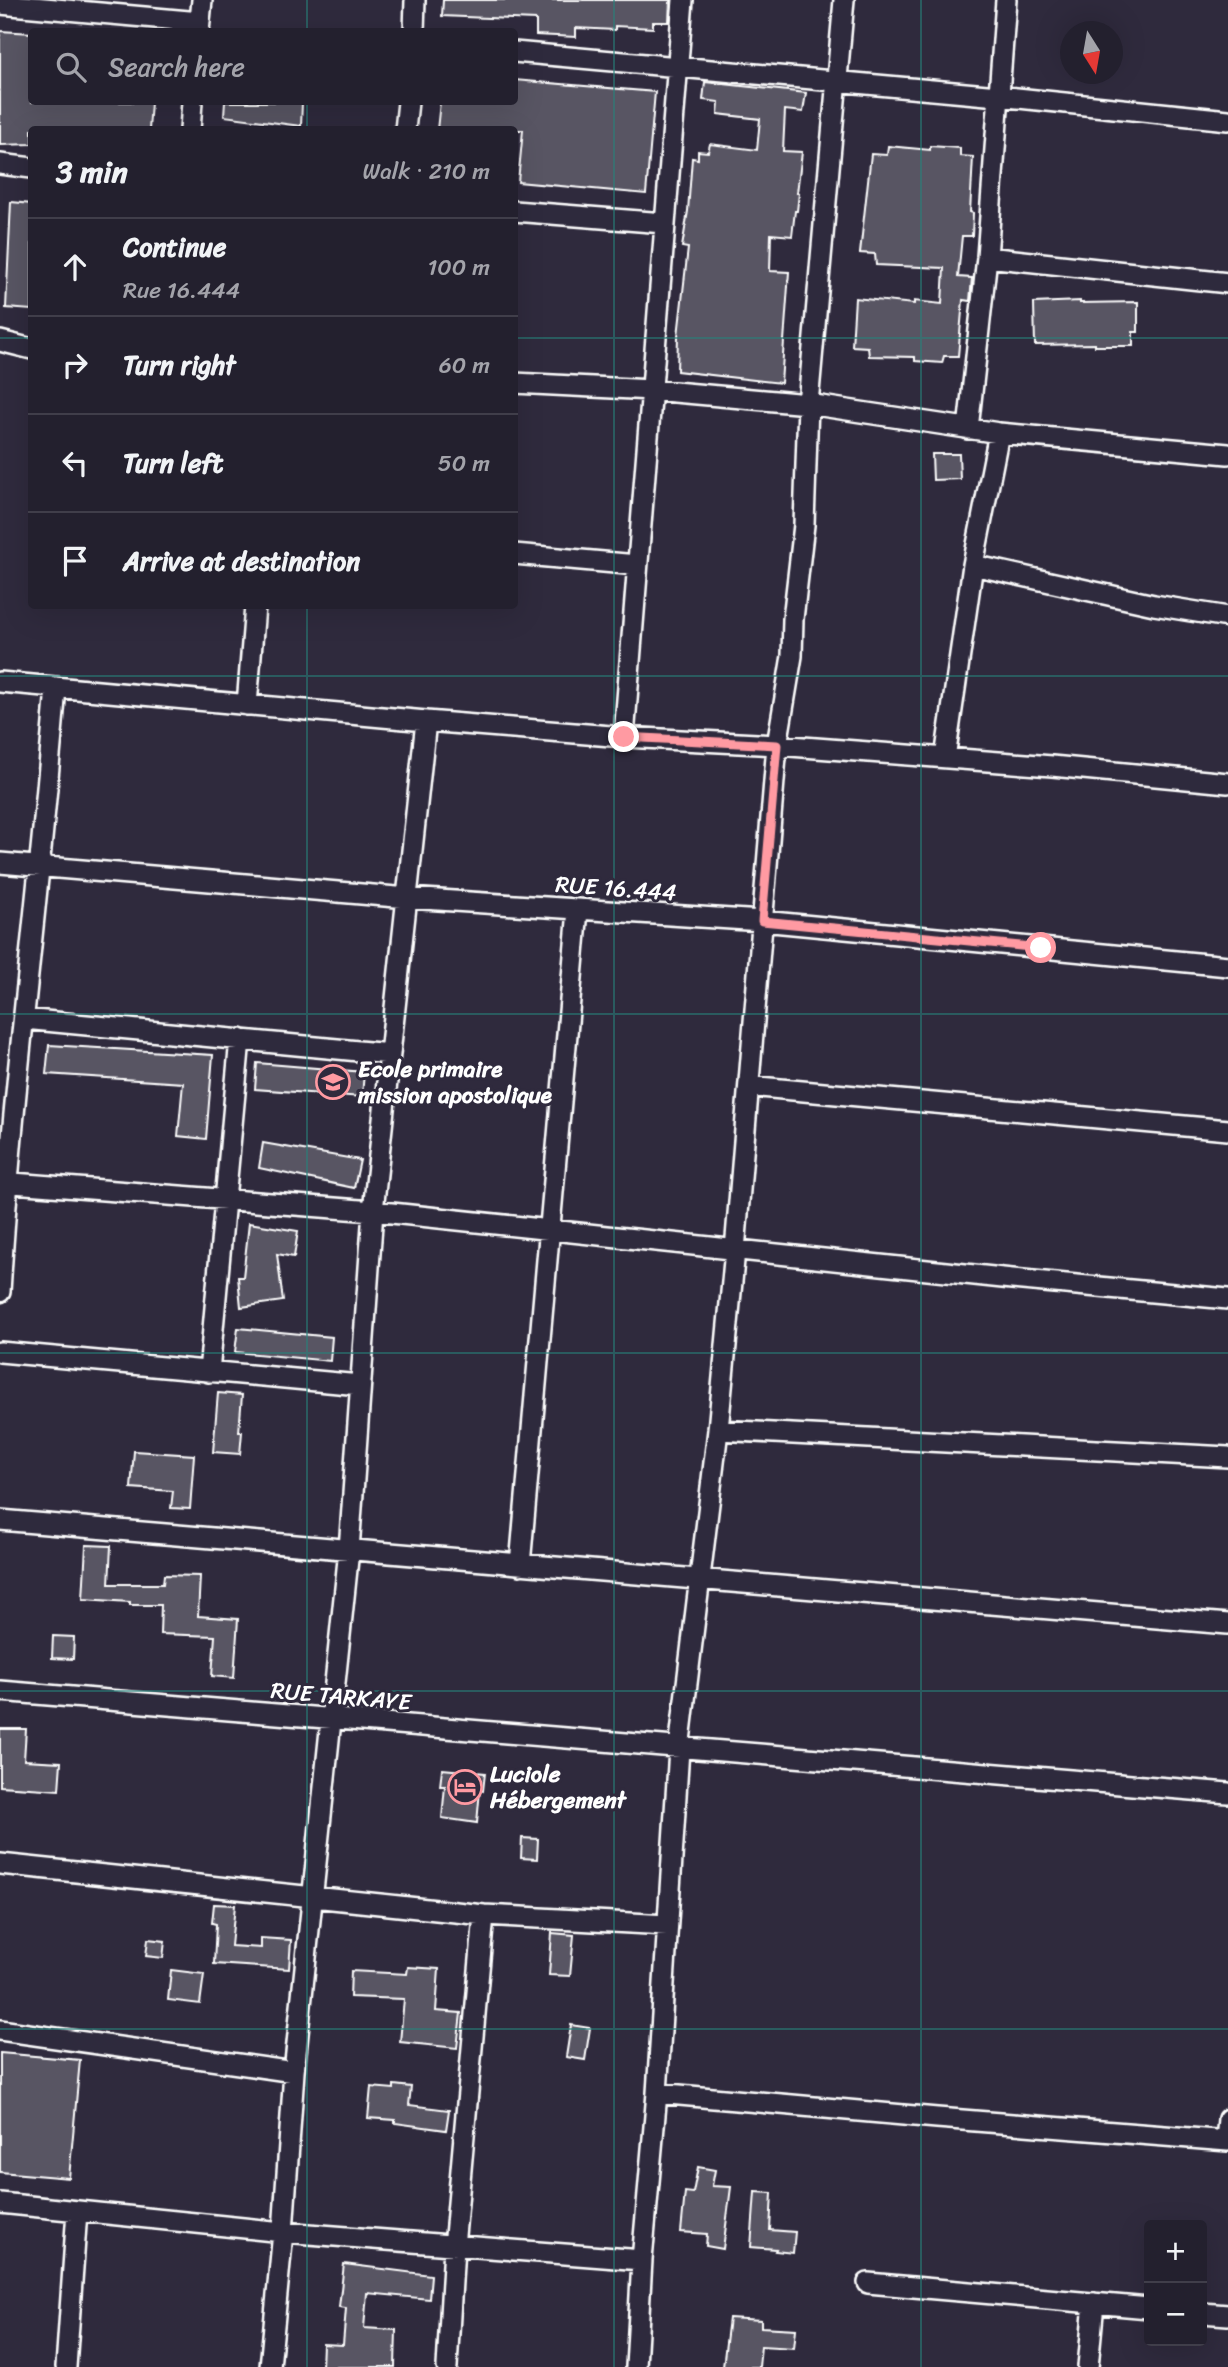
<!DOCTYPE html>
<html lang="en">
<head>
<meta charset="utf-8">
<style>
  body { margin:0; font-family:Sriracha,sans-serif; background:#2f2d3a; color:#f1f3f6 }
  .controls { position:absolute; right:21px; bottom:21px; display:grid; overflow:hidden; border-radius:7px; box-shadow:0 7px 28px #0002 }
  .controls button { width:63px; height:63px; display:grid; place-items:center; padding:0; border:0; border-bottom:2px solid #403e4a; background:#23202e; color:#f1f3f6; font:35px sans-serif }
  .compass { position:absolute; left:1060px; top:21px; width:63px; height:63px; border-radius:50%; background:#23202e; box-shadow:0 7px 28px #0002; rotate:169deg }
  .stop { position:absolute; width:21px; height:21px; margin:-16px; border:5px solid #ff9aa2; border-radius:50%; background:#fff }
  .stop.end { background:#ff9aa2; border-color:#fff; box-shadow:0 2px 7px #0008 }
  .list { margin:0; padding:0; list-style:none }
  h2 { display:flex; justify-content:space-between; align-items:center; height:91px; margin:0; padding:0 28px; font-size:30px }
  h2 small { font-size:23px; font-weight:400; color:#a3a3aa }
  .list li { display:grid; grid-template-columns:46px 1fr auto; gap:21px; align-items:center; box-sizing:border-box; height:98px; padding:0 28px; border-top:2px solid #403e4a }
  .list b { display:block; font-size:26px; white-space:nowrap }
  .list p { margin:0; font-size:23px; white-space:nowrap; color:#a3a3aa }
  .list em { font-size:23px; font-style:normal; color:#a3a3aa }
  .icon { flex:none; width:38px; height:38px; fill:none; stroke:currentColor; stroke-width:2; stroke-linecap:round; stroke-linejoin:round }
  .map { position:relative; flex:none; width:1228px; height:2367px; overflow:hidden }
  .search { position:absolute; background:#23202e; box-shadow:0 7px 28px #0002; left:28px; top:28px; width:490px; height:77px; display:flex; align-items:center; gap:18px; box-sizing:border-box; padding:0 24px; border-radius:7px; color:#a3a3aa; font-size:26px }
  .panel { position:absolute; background:#23202e; box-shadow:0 7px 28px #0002; left:28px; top:126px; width:490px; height:483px; border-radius:7px }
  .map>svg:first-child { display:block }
  .building { fill:#595564; stroke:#fff; stroke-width:2 }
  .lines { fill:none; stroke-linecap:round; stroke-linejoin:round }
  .minor-casing { stroke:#fff; stroke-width:24 }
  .minor { stroke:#2f2a3d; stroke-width:19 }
  .route { stroke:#ff9aa2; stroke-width:9 }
  .grid { fill:none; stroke:#27847c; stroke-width:2; stroke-opacity:0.55 }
  .labels { text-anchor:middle; stroke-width:6; stroke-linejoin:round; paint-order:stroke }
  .street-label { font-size:23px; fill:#fff; stroke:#2f2a3d }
  .poi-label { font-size:23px; font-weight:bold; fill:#fff; stroke:#2f2a3d; text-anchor:start }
</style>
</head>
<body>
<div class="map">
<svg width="1228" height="2367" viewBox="0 0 1228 2367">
  <rect width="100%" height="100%" fill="#2f2a3d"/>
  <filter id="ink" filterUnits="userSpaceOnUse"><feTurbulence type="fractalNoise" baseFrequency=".0143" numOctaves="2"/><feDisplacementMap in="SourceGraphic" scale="14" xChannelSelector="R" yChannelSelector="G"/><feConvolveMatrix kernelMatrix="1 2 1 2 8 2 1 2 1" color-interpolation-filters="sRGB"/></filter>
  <g filter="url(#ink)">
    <path class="building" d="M443 0H670L669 22H653V28L615 26V30L576 28V37L536 35V20L442 16Z
      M0 31 32 33V102H151L149 130H32V144L0 145Z
      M514 80 655 92 646 194 518 182 523 130H437L440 102H514Z
      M705 82 806 93 803 112 785 110 783 151 802 152 797 193H799L797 211H795L792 236 771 234 770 271 789 272 781 383 677 371 678 336 688 248 682 247 688 211 692 158 698 159V151L708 152 710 144 757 150 760 119 718 114 719 102 703 100Z
      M225 102H302L301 126 224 116Z
      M888 146 930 150V146L960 148V156L973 157 970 212 973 213 972 236H962L958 277 972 278 970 301 963 300 958 356H944L942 363 915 361V357L869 356 868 347 852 346 855 298 914 304V301L942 304 944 268 876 265 875 254 860 253 871 154 887 155Z
      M11 202 32 204V310L6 308Z
      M1080 301V303L1138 302V332H1133V346H1095V344L1035 345 1034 303Z
      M932 454H959L960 479 933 480Z
      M49 1045 213 1055 206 1139 178 1136 183 1083 46 1074Z
      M257 1063 364 1072 362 1097 255 1089Z
      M263 1143 360 1160 354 1188 259 1168Z
      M249 1223 298 1231 294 1257 277 1254 283 1301 241 1307 238 1277H243Z
      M238 1328 332 1337 330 1361 235 1352Z
      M218 1393 242 1395 239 1432H242L240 1454 213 1452Z
      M134 1451 194 1455 190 1509 171 1508 173 1491 131 1488Z
      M86 1545 111 1546 109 1584H163L164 1575 200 1576 198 1616 238 1619 234 1678 212 1676 215 1636 160 1634 161 1605H130V1602L83 1599Z
      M53 1636 74 1637 73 1659 52 1658Z
      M0 1729H26L24 1760 61 1762 59 1790 0 1786Z
      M442 1769 485 1773 483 1791 480 1790 477 1823 442 1818 445 1786H440Z
      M522 1838 538 1839 537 1859 521 1858Z
      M214 1904 235 1905 231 1946 261 1948V1938L291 1940 289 1969 214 1964 216 1924 212 1923Z
      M552 1933 574 1935 570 1976 549 1975Z
      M148 1939 165 1941 163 1958 146 1956Z
      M408 1967 439 1969 436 2011 461 2013 457 2048 400 2042 404 1999 350 1997 351 1971 407 1974Z
      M171 1970 204 1974 200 2004 168 2000Z
      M571 2025 590 2028 585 2060 566 2057Z
      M0 2053 80 2060 69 2178 0 2172Z
      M394 2085 411 2087 409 2105 449 2110 446 2130 395 2123V2120L368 2118 371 2087 394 2089Z
      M698 2167 715 2170 712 2186 731 2187 723 2249 706 2246 707 2234 681 2232 685 2192 693 2193Z
      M755 2192 772 2193 770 2230 795 2232 793 2253 775 2251 776 2249 751 2247Z
      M344 2264 431 2275 429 2299 367 2293 364 2328 396 2330 395 2367H322L323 2344 343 2345 346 2308 339 2307Z
      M729 2318 761 2320V2327L796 2329 794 2348 761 2346 759 2367H723Z"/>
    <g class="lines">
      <g class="minor-casing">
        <path id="minor" d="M0 4 200 22
          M199 32 202 0
          M414 32 415 0
          M514 52 998 96 1228 120
          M190 130 192 102
          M405 130 408 102
          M0 164 32 168
          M514 211 664 223
          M987 257 1228 283
          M0 341 32 349
          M514 383 652 390 808 404 999 433 1228 454
          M968 429 987 257 1006 0
          M514 554 637 565
          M973 565 1154 605 1228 617
          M0 682 426 721 624 737 777 745 1052 766 1228 783
          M247 705 255 606
          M624 737 683 0
          M945 758 973 565 999 433
          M0 863 408 898 762 921 1228 966
          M24 1019 390 1054
          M749 1086 1228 1130
          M0 1182 373 1211 1012 1279 1228 1299
          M0 1292C12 1090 40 889 56 687
          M0 1352 360 1385
          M209 1372 240 1039
          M718 1430 1228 1457
          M0 1520 1228 1624
          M520 1565 578 910
          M0 1691 1228 1793
          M0 1864 484 1915 667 1925
          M0 2030 294 2072
          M657 2093 937 2118 1228 2141
          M1226 2141 1228 2119
          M0 2203 283 2232 642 2260
          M868 2283 1149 2308
          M1202 2313 1228 2315
          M66 2367 77 2211
          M270 2367 283 2232 294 2072 349 1550 373 1211 426 721
          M447 2367 454 2247 484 1915
          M636 2367 642 2260 657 2093 679 1749 718 1430 735 1250 777 745 792 656 793 619 804 525 808 404 844 0
          M1088 2367 1094 2303"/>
      </g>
      <use href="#minor" class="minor"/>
    </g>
  </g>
  <g class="lines" filter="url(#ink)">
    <path class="route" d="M624 737 777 745 762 921 1041 948"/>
  </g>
  <path class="grid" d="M307 0V32M614 0V2367M921 0V2367M307 102V130M0 338H32M514 338H1228M307 606V2367M0 676H1228M0 1014H1228M0 1353H1228M0 1691H1228M0 2029H1228"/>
  <defs>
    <g id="school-ring" transform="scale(1.75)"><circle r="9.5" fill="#2f2a3d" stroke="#ff9aa2" stroke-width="1.5"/><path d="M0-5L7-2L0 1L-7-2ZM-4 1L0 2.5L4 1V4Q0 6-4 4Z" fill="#ff9aa2"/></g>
    <g id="hotel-ring" transform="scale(1.75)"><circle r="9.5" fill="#2f2a3d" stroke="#ff9aa2" stroke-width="1.5"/><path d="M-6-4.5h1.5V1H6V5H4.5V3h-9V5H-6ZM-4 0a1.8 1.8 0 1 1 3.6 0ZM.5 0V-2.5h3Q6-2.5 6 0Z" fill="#ff9aa2"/></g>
  </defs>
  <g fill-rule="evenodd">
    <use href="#school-ring" x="333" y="1082"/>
    <use href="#hotel-ring" x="465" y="1787"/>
  </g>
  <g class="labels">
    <g class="street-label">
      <text transform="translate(616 888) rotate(4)" y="8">RUE 16.444</text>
      <text transform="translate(341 1696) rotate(5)" y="8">RUE TARKAYE</text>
    </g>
    <g class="poi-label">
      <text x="358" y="1077">Ecole primaire<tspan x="358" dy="26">mission apostolique</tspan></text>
      <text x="490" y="1782">Luciole<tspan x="490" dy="26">Hébergement</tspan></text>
    </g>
  </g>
</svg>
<div class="controls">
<button>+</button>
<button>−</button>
</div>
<svg class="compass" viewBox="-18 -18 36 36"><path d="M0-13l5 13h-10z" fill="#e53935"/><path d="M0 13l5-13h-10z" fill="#a3a3aa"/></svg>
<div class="stop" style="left:1041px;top:948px"></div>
<div class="stop end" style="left:624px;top:737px"></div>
<div class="search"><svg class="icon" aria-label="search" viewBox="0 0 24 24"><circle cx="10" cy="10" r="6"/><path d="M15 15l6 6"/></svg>Search here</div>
<section class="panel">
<h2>3 min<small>Walk · 210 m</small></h2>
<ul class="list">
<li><svg class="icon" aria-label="ahead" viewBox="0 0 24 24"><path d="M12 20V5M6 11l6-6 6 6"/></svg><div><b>Continue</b><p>Rue 16.444</p></div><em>100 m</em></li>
<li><svg class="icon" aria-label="right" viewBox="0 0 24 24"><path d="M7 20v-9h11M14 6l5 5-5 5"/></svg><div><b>Turn right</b></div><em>60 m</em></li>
<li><svg class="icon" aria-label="left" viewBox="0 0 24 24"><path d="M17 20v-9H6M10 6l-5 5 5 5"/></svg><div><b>Turn left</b></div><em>50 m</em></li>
<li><svg class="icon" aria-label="arrive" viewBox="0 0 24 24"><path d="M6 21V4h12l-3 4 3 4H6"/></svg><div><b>Arrive at destination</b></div></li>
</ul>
</section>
</div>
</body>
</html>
